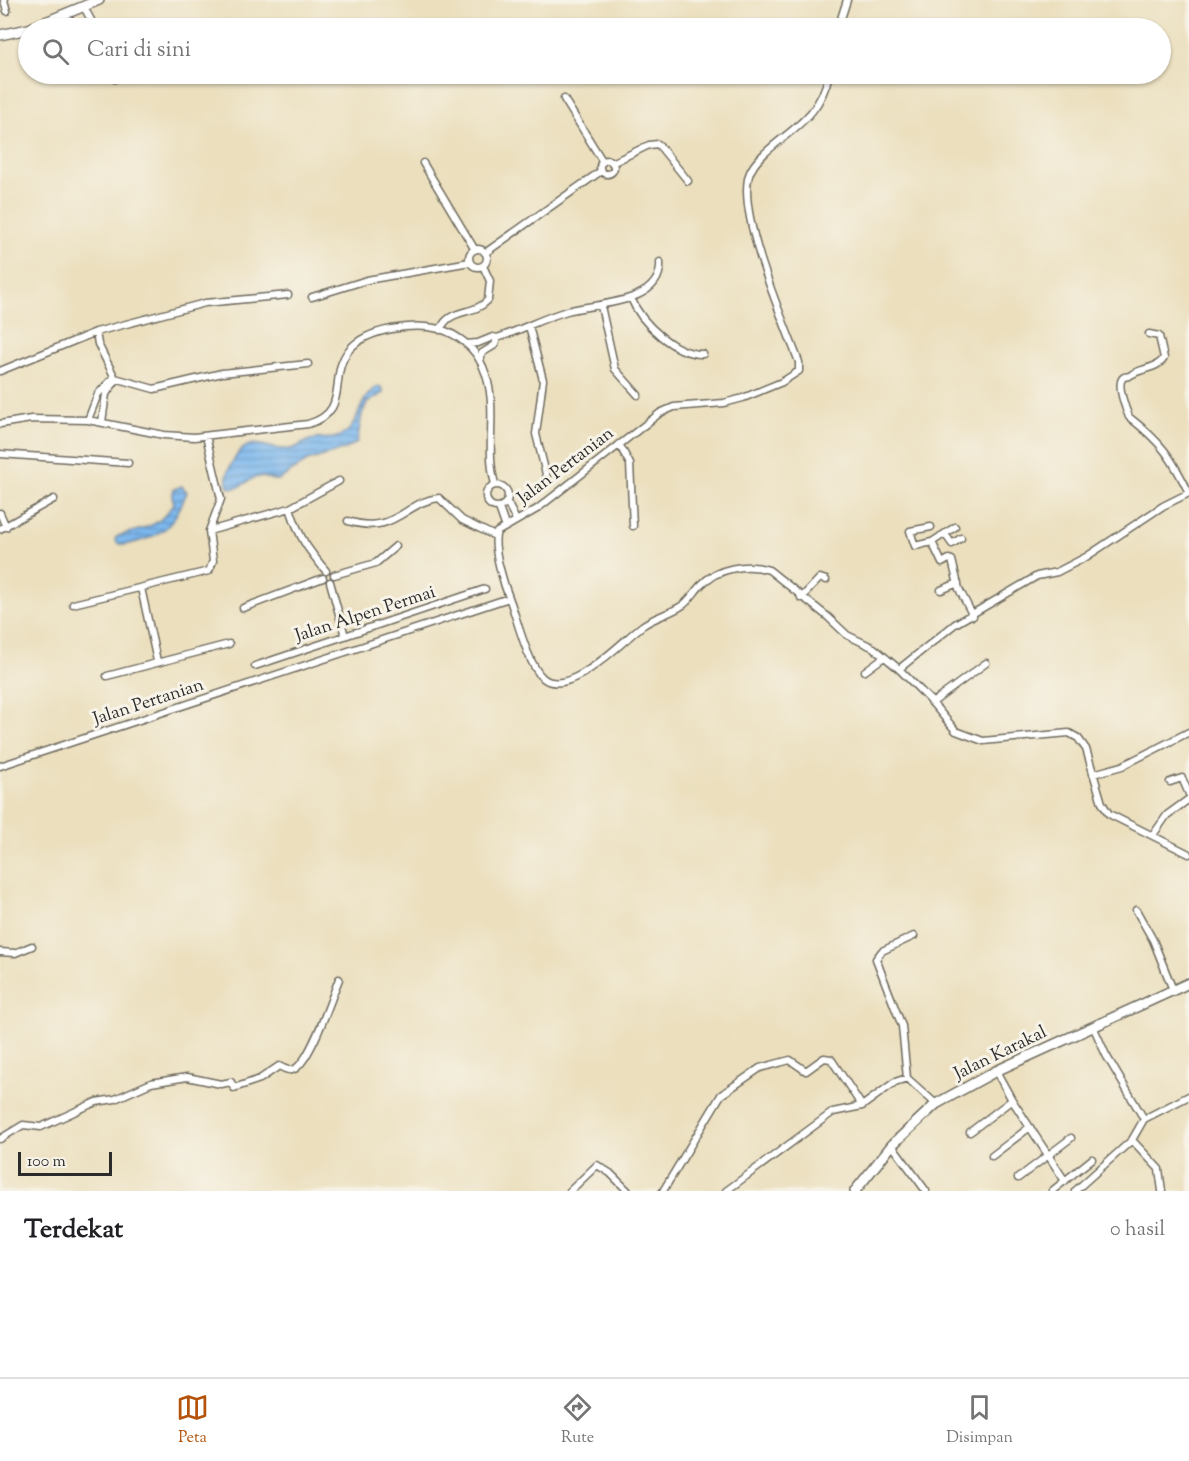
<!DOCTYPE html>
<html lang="id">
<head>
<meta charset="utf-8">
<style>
  body { margin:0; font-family:"Sorts Mill Goudy",serif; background:#f2f2f2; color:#202124 }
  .scale { position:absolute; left:18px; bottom:15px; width:94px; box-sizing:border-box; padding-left:6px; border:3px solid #2b2b2b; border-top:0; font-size:16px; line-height:21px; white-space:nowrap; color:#2b2b2b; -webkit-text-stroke:4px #f7f3e8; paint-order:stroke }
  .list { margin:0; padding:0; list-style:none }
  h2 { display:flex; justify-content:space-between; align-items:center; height:78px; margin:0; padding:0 24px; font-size:26px }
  h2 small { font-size:20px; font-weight:400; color:#757577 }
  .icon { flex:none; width:33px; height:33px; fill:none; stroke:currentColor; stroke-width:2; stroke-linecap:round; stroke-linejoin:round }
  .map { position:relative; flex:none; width:1189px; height:1191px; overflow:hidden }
  .search { position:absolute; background:#fff; box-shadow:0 2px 4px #0004; left:18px; right:18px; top:18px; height:66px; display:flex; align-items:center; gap:15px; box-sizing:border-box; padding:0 21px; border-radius:33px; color:#757577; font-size:22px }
  .sheet { height:186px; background:#fff }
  nav { display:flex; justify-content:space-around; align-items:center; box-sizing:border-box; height:84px; border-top:2px solid #e0e0e0; background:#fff; font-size:16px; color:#757577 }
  nav a { display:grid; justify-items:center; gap:3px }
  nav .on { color:#b45309 }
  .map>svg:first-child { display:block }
  .water { fill:url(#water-rules); stroke:#54718c; stroke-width:1.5 }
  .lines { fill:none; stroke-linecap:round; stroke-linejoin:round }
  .street-casing { stroke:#6e6a5e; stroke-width:9 }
  .secondary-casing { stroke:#6e6a5e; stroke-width:12 }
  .street { stroke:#fff; stroke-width:6 }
  .secondary { stroke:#fff; stroke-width:9 }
  .labels { text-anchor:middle; stroke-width:6; stroke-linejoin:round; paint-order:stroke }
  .street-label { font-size:18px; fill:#2b2b2b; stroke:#f7f3e8 }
</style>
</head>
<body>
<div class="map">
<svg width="1189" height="1191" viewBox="0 0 1189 1191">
  <defs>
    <pattern id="water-rules" width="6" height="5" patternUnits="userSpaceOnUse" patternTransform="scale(1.5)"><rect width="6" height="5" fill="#7cb7ee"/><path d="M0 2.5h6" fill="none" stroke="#6695c1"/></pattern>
  </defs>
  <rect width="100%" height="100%" fill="#f7f3e8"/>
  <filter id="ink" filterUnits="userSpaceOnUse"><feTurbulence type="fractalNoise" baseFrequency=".0167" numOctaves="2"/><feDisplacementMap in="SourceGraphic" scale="12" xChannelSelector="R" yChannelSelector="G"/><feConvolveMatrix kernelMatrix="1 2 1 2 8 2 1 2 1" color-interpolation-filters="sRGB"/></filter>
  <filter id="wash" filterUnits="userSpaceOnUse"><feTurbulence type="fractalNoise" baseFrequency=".008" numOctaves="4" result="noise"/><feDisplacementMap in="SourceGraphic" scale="24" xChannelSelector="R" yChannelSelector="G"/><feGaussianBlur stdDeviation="1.35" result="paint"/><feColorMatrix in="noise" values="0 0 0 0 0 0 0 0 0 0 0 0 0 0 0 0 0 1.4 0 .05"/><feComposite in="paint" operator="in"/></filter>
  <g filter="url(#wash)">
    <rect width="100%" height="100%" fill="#ebdfbd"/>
    <path class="water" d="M379 386 383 389V393L367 403 362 414 357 442 346 449 307 461 279 480C272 480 265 477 259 477 247 477 242 492 228 487 225 477 228 470 233 461 252 430 265 452 290 449 298 448 303 442 310 440 318 438 326 439 333 438 363 433 354 398 379 386Z
      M182 486 187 492C172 530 161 537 123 545L117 543 115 539 118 536C144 528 160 528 174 502L172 497 174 489Z"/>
  </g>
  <g filter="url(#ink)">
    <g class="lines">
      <g class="street-casing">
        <path id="street" d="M4 0 7 11
          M84 7 92 22 91 28
          M838 28 847 0
          M113 74 115 79
          M829 74C820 116 795 126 765 153 758 160 750 168 748 179 740 221 783 320 799 362V371L782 382 743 398 724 403 674 407 660 413 537 509 497 532C491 546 505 588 511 603 517 620 529 667 543 678 569 699 622 641 642 626 654 617 670 614 683 605 690 600 695 591 701 585 717 568 747 563 769 570L828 617 847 635 874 648 899 669 929 699 956 731 983 741 1069 733 1078 738 1086 749 1102 803 1109 814 1189 854
          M564 99 603 162
          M600 167a7 7 0 1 1 14 0a7 7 0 1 1-14 0Z
          M423 163 475 250
          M612 163 649 145 658 144 688 181
          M469 258a9 9 0 1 1 18 0a9 9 0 1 1-18 0Z
          M485 253 601 171
          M312 297 367 280 470 262
          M631 298C641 323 675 355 703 354
          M601 306 615 369 638 395
          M529 326 543 380 536 434 548 482
          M440 330C450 307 474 316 488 300L490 281 483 266
          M96 332 98 344 115 378 154 389 222 373 308 364
          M1149 334 1159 336 1164 358C1158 369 1140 368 1131 375 1127 378 1125 375 1122 379 1117 386 1126 410 1129 417 1161 442 1171 456 1189 493
          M466 344 478 343 493 337 497 338C521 330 543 318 567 311 594 303 663 305 660 262
          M480 361 482 353 495 345 497 338
          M0 371 96 332 205 303 288 295
          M88 420 98 394 114 377
          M102 422 106 394 117 379
          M0 424 31 419 88 420 164 435 194 437 308 424C352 411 327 377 349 350 367 328 414 323 440 329 459 335 476 349 483 367 500 406 484 445 495 484
          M619 444 630 464 633 526
          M0 454 128 463
          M486 496a11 11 0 1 1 22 0a11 11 0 1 1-22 0Z
          M507 502 516 520
          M290 508C300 539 306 547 326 571
          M499 508 505 525
          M0 513 6 527
          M348 521C396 536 405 501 439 498L462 520 495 536
          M931 527 910 531 915 546 932 542 942 563 949 559 952 560 959 589 973 616
          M0 529 54 499
          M209 531 290 508 339 481
          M945 534 952 544 961 538
          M932 542 955 527
          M334 575 376 563 396 546
          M330 582 345 636
          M141 588 157 661
          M941 590 958 583
          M801 598 820 578 826 580
          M73 604 209 571 213 561 209 531 221 499 206 436
          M243 608 323 578
          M255 666 485 589
          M899 669 955 624 1037 576 1057 572 1086 557 1163 506 1189 493
          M865 671 884 657
          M107 676 229 644
          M932 703 986 663
          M0 766 509 598
          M1093 774 1122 766 1189 732
          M1170 782 1182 778 1189 794
          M1153 835 1167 815 1189 799
          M1136 910 1153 940 1173 990
          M0 952 15 953 32 946
          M1093 1026 1106 1055 1144 1119
          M996 1071 1012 1100 1065 1181
          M907 1078 902 1026 876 959 882 951 914 936
          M970 1132 1012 1100
          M0 1139 23 1125 41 1127 96 1102 115 1099 151 1083 187 1077 221 1084 231 1082 234 1088 260 1079 279 1066C283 1068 287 1071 292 1070 309 1067 332 996 339 979
          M1132 1140 1159 1169 1162 1191
          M892 1145 926 1191
          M992 1156 1030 1127
          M1018 1178 1071 1138
          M570 1191 597 1165 610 1173 628 1191
          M663 1191 721 1095 760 1068 790 1060 806 1071 824 1058 831 1059 862 1106
          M726 1191 833 1112 862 1106 895 1082 907 1078 936 1104
          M1052 1191 1092 1159
          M1075 1191 1132 1140 1144 1119 1189 1096"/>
      </g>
      <g class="secondary-casing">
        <path id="secondary" d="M31 28 99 0
          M0 35 28 29
          M855 1191 892 1145 936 1104 996 1071 1189 983"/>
      </g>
      <use href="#street" class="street"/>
      <use href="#secondary" class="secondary"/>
    </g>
  </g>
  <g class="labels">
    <g class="street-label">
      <text transform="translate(565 465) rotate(-37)" y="6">Jalan Pertanian</text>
      <text transform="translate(365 613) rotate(-18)" y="6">Jalan Alpen Permai</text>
      <text transform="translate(148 701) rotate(-18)" y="6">Jalan Pertanian</text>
      <text transform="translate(1000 1052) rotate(-26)" y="6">Jalan Karakal</text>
    </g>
  </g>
</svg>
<div class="scale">100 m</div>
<div class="search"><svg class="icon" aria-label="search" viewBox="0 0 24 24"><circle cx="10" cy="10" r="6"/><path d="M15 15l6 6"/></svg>Cari di sini</div>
</div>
<section class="sheet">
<h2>Terdekat<small>0 hasil</small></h2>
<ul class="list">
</ul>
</section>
<nav>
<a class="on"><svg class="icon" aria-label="map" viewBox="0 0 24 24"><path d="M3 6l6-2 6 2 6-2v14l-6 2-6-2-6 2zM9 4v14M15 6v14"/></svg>Peta</a>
<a><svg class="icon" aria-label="directions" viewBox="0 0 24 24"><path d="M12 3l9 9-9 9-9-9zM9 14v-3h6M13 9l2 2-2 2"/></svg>Rute</a>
<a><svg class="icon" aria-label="saved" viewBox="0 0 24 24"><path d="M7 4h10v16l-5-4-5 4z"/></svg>Disimpan</a>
</nav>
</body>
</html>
